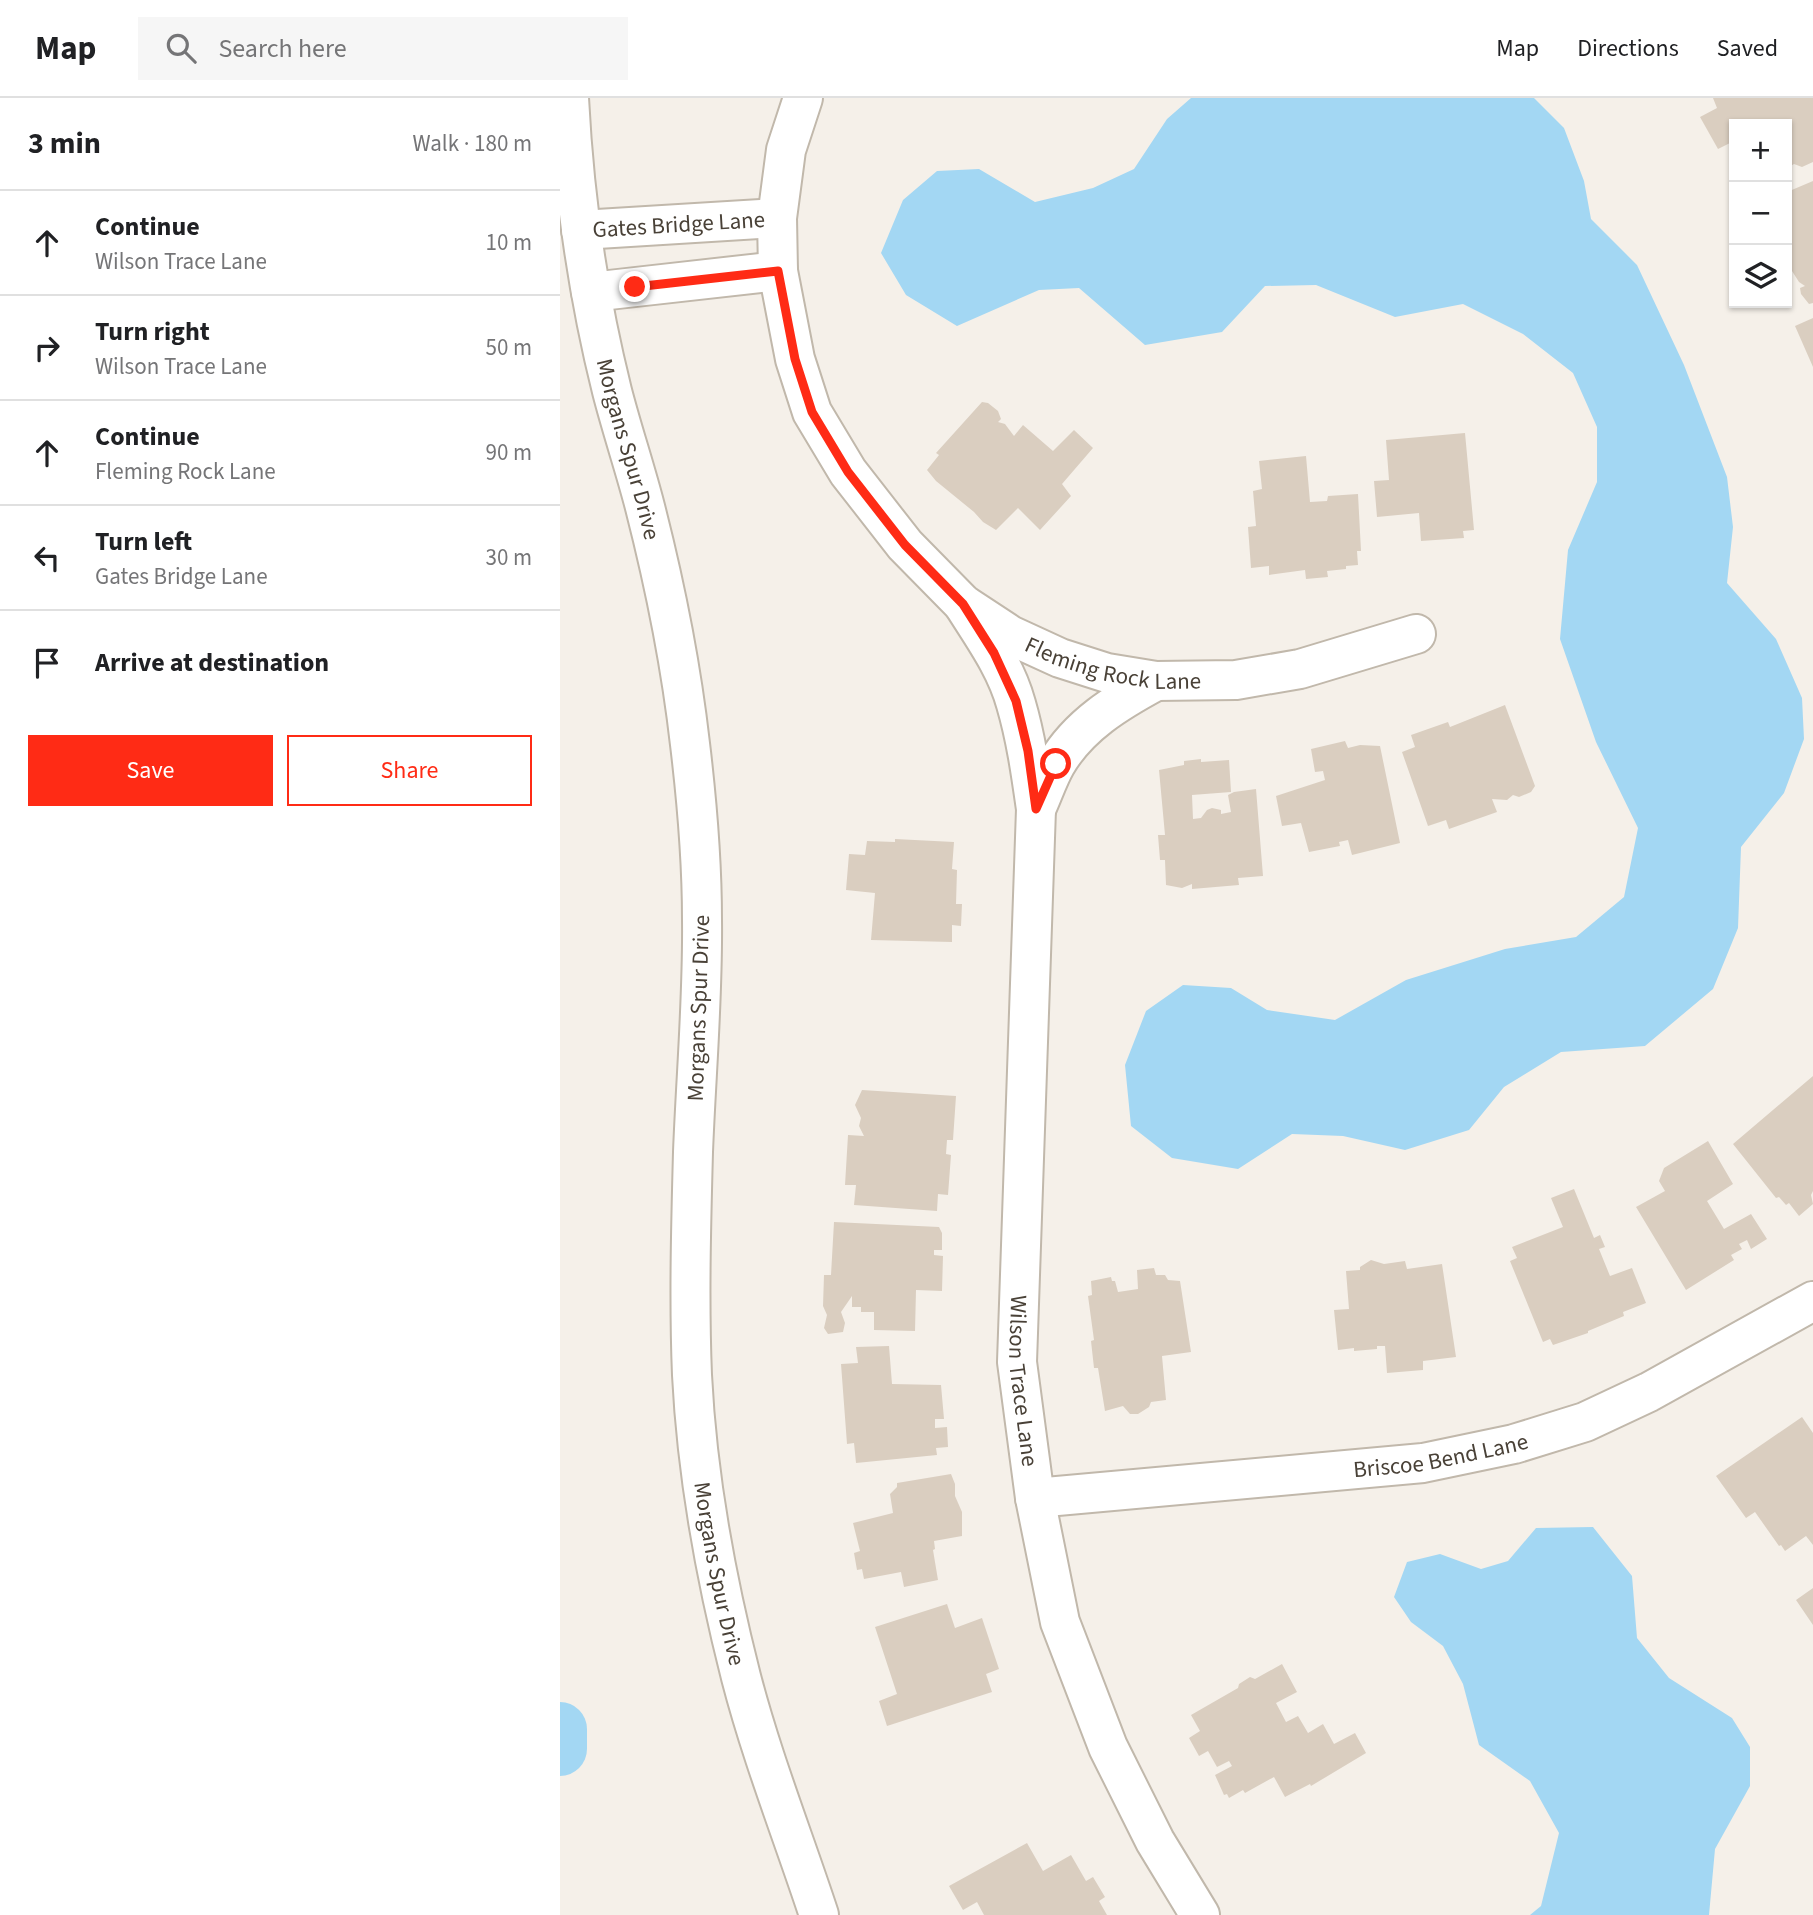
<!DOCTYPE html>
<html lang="en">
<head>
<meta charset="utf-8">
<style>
  body { margin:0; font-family:"Source Sans 3",sans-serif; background:#f6f6f6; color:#202124 }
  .controls { position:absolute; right:21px; top:21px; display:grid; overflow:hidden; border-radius:0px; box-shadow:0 2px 5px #0004 }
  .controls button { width:63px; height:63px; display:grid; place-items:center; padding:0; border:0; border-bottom:2px solid #e0e0e0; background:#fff; color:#202124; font:35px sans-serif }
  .stop { position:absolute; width:21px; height:21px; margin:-16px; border:5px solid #ff2b15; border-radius:50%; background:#fff }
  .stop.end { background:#ff2b15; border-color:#fff; box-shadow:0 2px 7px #0008 }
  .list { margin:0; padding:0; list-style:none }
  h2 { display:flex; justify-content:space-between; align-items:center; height:91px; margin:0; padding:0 28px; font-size:30px }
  h2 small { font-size:23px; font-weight:400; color:#757577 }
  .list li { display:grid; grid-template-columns:46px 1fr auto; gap:21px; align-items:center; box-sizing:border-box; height:105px; padding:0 28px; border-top:2px solid #e0e0e0 }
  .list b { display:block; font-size:26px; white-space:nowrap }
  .list p { margin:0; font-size:23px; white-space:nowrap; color:#757577 }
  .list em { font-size:23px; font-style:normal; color:#757577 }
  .actions { display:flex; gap:14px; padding:21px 28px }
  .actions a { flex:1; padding:16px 0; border:2px solid #ff2b15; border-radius:0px; text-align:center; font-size:24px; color:#ff2b15 }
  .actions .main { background:#ff2b15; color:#fff }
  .icon { flex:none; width:38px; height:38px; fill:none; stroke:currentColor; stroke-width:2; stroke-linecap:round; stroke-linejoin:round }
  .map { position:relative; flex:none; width:1253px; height:1817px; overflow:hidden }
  header { display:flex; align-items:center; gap:42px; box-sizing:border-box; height:98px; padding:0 35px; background:#fff; border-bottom:2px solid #e0e0e0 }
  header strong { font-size:33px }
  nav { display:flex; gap:38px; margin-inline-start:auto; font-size:24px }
  .search { width:490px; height:63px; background:#f6f6f6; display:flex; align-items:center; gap:18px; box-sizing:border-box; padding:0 24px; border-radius:0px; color:#757577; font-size:26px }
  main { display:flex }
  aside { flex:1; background:#fff }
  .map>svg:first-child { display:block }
  .water { fill:#a3d7f3 }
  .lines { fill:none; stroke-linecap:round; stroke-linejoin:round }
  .river { stroke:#a3d7f3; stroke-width:54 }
  .building { fill:#dacec0 }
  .minor-casing { stroke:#c1b8ab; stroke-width:42 }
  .minor { stroke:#fff; stroke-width:38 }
  .route { stroke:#ff2b15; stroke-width:9 }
  .labels { text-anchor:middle; stroke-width:5; stroke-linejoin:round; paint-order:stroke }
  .street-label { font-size:23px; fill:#494137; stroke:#fff }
</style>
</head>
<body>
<header>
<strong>Map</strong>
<div class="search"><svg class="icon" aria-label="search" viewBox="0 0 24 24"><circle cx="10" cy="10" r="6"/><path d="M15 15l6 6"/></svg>Search here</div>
<nav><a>Map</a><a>Directions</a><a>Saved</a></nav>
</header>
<main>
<aside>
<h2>3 min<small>Walk · 180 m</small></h2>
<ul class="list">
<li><svg class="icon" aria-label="ahead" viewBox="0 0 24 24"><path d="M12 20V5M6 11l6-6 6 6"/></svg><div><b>Continue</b><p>Wilson Trace Lane</p></div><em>10 m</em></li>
<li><svg class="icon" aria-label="right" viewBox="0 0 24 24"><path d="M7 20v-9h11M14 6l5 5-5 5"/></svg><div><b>Turn right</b><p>Wilson Trace Lane</p></div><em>50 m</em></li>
<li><svg class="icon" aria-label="ahead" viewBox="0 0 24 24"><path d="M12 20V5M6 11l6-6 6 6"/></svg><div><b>Continue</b><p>Fleming Rock Lane</p></div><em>90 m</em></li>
<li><svg class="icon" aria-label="left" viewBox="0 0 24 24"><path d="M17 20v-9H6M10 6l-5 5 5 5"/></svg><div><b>Turn left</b><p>Gates Bridge Lane</p></div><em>30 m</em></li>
<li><svg class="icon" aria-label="arrive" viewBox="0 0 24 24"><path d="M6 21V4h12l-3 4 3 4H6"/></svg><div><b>Arrive at destination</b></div></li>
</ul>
<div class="actions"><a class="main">Save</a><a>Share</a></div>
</aside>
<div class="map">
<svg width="1253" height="1817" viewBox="0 0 1253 1817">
  <rect width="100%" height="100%" fill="#f5f0e9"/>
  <path class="water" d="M631 0H974L1004 30 1024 83 1031 121 1077 167 1124 267 1167 379 1173 429 1167 485 1216 541 1242 600 1244 641 1224 695 1181 749 1178 830 1153 891 1085 948 1001 954 944 989 909 1032 845 1052 783 1038 732 1036 678 1071 612 1060 571 1028 565 967 586 913 623 887 671 890 707 912 775 922 846 882 945 851 1016 839 1064 799 1078 730 1036 644 1000 541 1008 452 1037 384V329L1013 275 963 236 903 206 835 219 756 187 705 188 662 234 585 247 519 190 479 192 397 228 346 197 321 155 343 102 377 73 419 71 475 104 533 90 574 71 607 21Z
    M1033 1429 1072 1478 1077 1540 1109 1580 1172 1620 1190 1649V1688L1155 1751 1149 1817H970L981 1808 999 1735 970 1683 919 1647 903 1586 883 1548 851 1524 834 1499 847 1464 880 1456 921 1471 948 1463 976 1430Z"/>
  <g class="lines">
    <path class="river" d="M0 1631V1651"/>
  </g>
  <path class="building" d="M1153 0H1253V64L1242 69 1234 66 1227 70V26H1174V43L1158 51 1140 19 1157 10Z
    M1253 83V205L1249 206 1241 196 1240 190 1245 188 1239 184 1232 173V163L1227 166V94Z
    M1253 220V269L1235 228Z
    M422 304 428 305 438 313 441 321 438 324 445 326 454 338 463 327 493 353 514 332 533 350 502 386 511 398 480 432 458 410 436 432 423 424 414 414 376 383 367 372 379 357 376 355Z
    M905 335 914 432 903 433 904 440 861 443 859 415 817 419 814 383 829 382 826 342Z
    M746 358 750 404 767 403 768 398 798 396 801 453H797L798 467 786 468V471L767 473 768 479 746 481 745 472 709 477V468L691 470 688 429 696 428 693 393 702 391 699 363Z
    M945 607 975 688 971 694 959 699 953 697 947 702 932 701 937 714 889 731 886 722 868 728 842 654 855 649 851 637 888 624 890 629Z
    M785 643 788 650 800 647 820 648 840 745 792 757 788 742 779 744 780 748 749 754 741 725 722 728 716 698 765 682 763 673 755 674 751 651Z
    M641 661V664L669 662 671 694 632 697 633 721 641 720 647 712 652 710 661 712V716L671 714 668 697 674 694 696 691 703 778 678 780 679 787 632 791V786L622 790 606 787 605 762H600L598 737H605L599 672 624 667V663Z
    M335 741 394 744 392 771 397 772 396 806H402L401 828 392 827V844L311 842 315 795 286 792 289 756 305 757 307 743 335 744Z
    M1253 978V1093L1251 1097 1253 1106 1239 1118 1229 1105 1226 1107 1219 1099 1216 1100 1173 1046Z
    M302 992 396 998 393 1042H387L386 1056 391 1057 388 1097 378 1096 377 1113 294 1107 296 1087H285L288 1037 304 1038 299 1028 301 1020 295 1007Z
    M1148 1043 1173 1086 1147 1103 1164 1131 1191 1116 1207 1141 1191 1151 1187 1142 1179 1146 1182 1151 1171 1157 1174 1162 1126 1192 1076 1109 1105 1093 1099 1083 1104 1070Z
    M1014 1091 1034 1140 1040 1137 1045 1149 1039 1151 1050 1178 1072 1170 1086 1205 1063 1214 1064 1218 1028 1233V1235L993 1247 990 1241 983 1244 950 1163 957 1160 952 1149 1003 1129 991 1100Z
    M274 1124 379 1129 382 1135V1152H374V1157L383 1158 382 1193 356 1192 355 1233 314 1232V1214H301V1209H292V1198L281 1214 285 1225 283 1234 268 1236 264 1230 267 1217 263 1208 264 1177H271Z
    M811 1162 824 1166 845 1163 847 1171 882 1166 896 1259 863 1263V1272L827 1275 825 1248H817V1251L794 1253V1250L778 1252 774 1212 789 1211 786 1173 800 1172V1169Z
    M594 1170 596 1177H605L608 1182 620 1183 631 1254 602 1258 606 1302 591 1304 589 1309 578 1316H570L563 1308 545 1313 538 1270H534L531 1243 534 1242 528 1198 532 1197 531 1183 551 1179 552 1183H555L558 1194 578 1191 577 1172Z
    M329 1248 332 1286 381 1287 384 1321H375V1330L387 1329 388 1349 376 1350 377 1357 296 1365 294 1345 287 1346 281 1266 298 1265 296 1249Z
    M1242 1319 1253 1335V1447L1246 1438 1225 1453 1221 1447 1219 1448 1195 1414 1186 1420 1156 1378Z
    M391 1376 395 1386V1398L402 1414V1438L374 1443 375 1451 373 1452 378 1482 344 1489 341 1474 304 1481 302 1471 297 1472 294 1455 300 1453 293 1425 333 1415 330 1396 337 1389V1385Z
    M1253 1490V1527L1236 1502Z
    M387 1506 395 1530 422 1520 439 1571 426 1576 432 1594 327 1628 319 1603 337 1596 315 1529Z
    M722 1566 737 1594 716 1605 726 1624 738 1618 748 1635 763 1626 774 1646 795 1635 806 1655 751 1688 750 1686 725 1699 714 1679 685 1695 683 1692 669 1700 667 1696 664 1697 655 1677 672 1668 669 1663 657 1669 648 1653 639 1658 629 1640 640 1633 631 1617 678 1590 679 1586 690 1579 695 1581Z
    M467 1745 483 1773 511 1757 526 1783 533 1779 545 1799 539 1803 547 1817H424L417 1804 403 1812 389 1788Z"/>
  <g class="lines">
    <g class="minor-casing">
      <g id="minor">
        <path id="s1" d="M9 0C14 99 28 197 52 293 62 332 75 370 85 409 105 487 121 567 130 646 137 704 142 764 142 822 143 900 136 977 133 1054 131 1128 129 1203 132 1277 137 1378 156 1481 181 1579 202 1660 233 1738 259 1817"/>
        <path id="s2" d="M243 0 226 52 217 120 218 173 235 261 252 314 288 374 345 447 403 506 450 537 500 560 547 575 596 583 676 582 740 571 856 536"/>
        <path id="s3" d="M21 132 217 120"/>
        <path d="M31 194 218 173"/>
        <path id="s4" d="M403 506C423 538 446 569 456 606 466 640 471 676 476 711L457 1264 475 1400 500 1524 548 1649 595 1743 640 1817"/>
        <path d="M476 711C483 696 488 680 496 666 519 627 557 604 596 583"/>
        <path id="s5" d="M475 1400 863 1365 954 1346 1025 1324 1089 1294 1253 1203"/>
      </g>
    </g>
    <use href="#minor" class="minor"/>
  </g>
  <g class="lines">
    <path class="route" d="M75 189 218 173 235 261 252 314 288 374 345 447 403 506 434 555 456 603 468 653 476 711 496 666"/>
  </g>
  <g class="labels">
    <g class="street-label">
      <text dy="8" stroke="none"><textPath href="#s3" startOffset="98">Gates Bridge Lane</textPath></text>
      <text dy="8" stroke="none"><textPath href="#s1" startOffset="357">Morgans Spur Drive</textPath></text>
      <text dy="8" stroke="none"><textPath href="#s2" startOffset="732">Fleming Rock Lane</textPath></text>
      <text transform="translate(138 910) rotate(-88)" y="8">Morgans Spur Drive</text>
      <text dy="8" stroke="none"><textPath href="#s4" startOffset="793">Wilson Trace Lane</textPath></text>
      <text dy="8" stroke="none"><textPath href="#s5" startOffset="408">Briscoe Bend Lane</textPath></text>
      <text dy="8" stroke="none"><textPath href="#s1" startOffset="1491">Morgans Spur Drive</textPath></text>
    </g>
  </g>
</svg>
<div class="controls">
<button>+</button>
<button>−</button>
<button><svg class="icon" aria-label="layers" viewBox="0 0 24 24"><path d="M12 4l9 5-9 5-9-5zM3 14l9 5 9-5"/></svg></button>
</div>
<div class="stop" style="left:496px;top:666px"></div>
<div class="stop end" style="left:75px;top:189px"></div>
</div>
</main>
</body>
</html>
